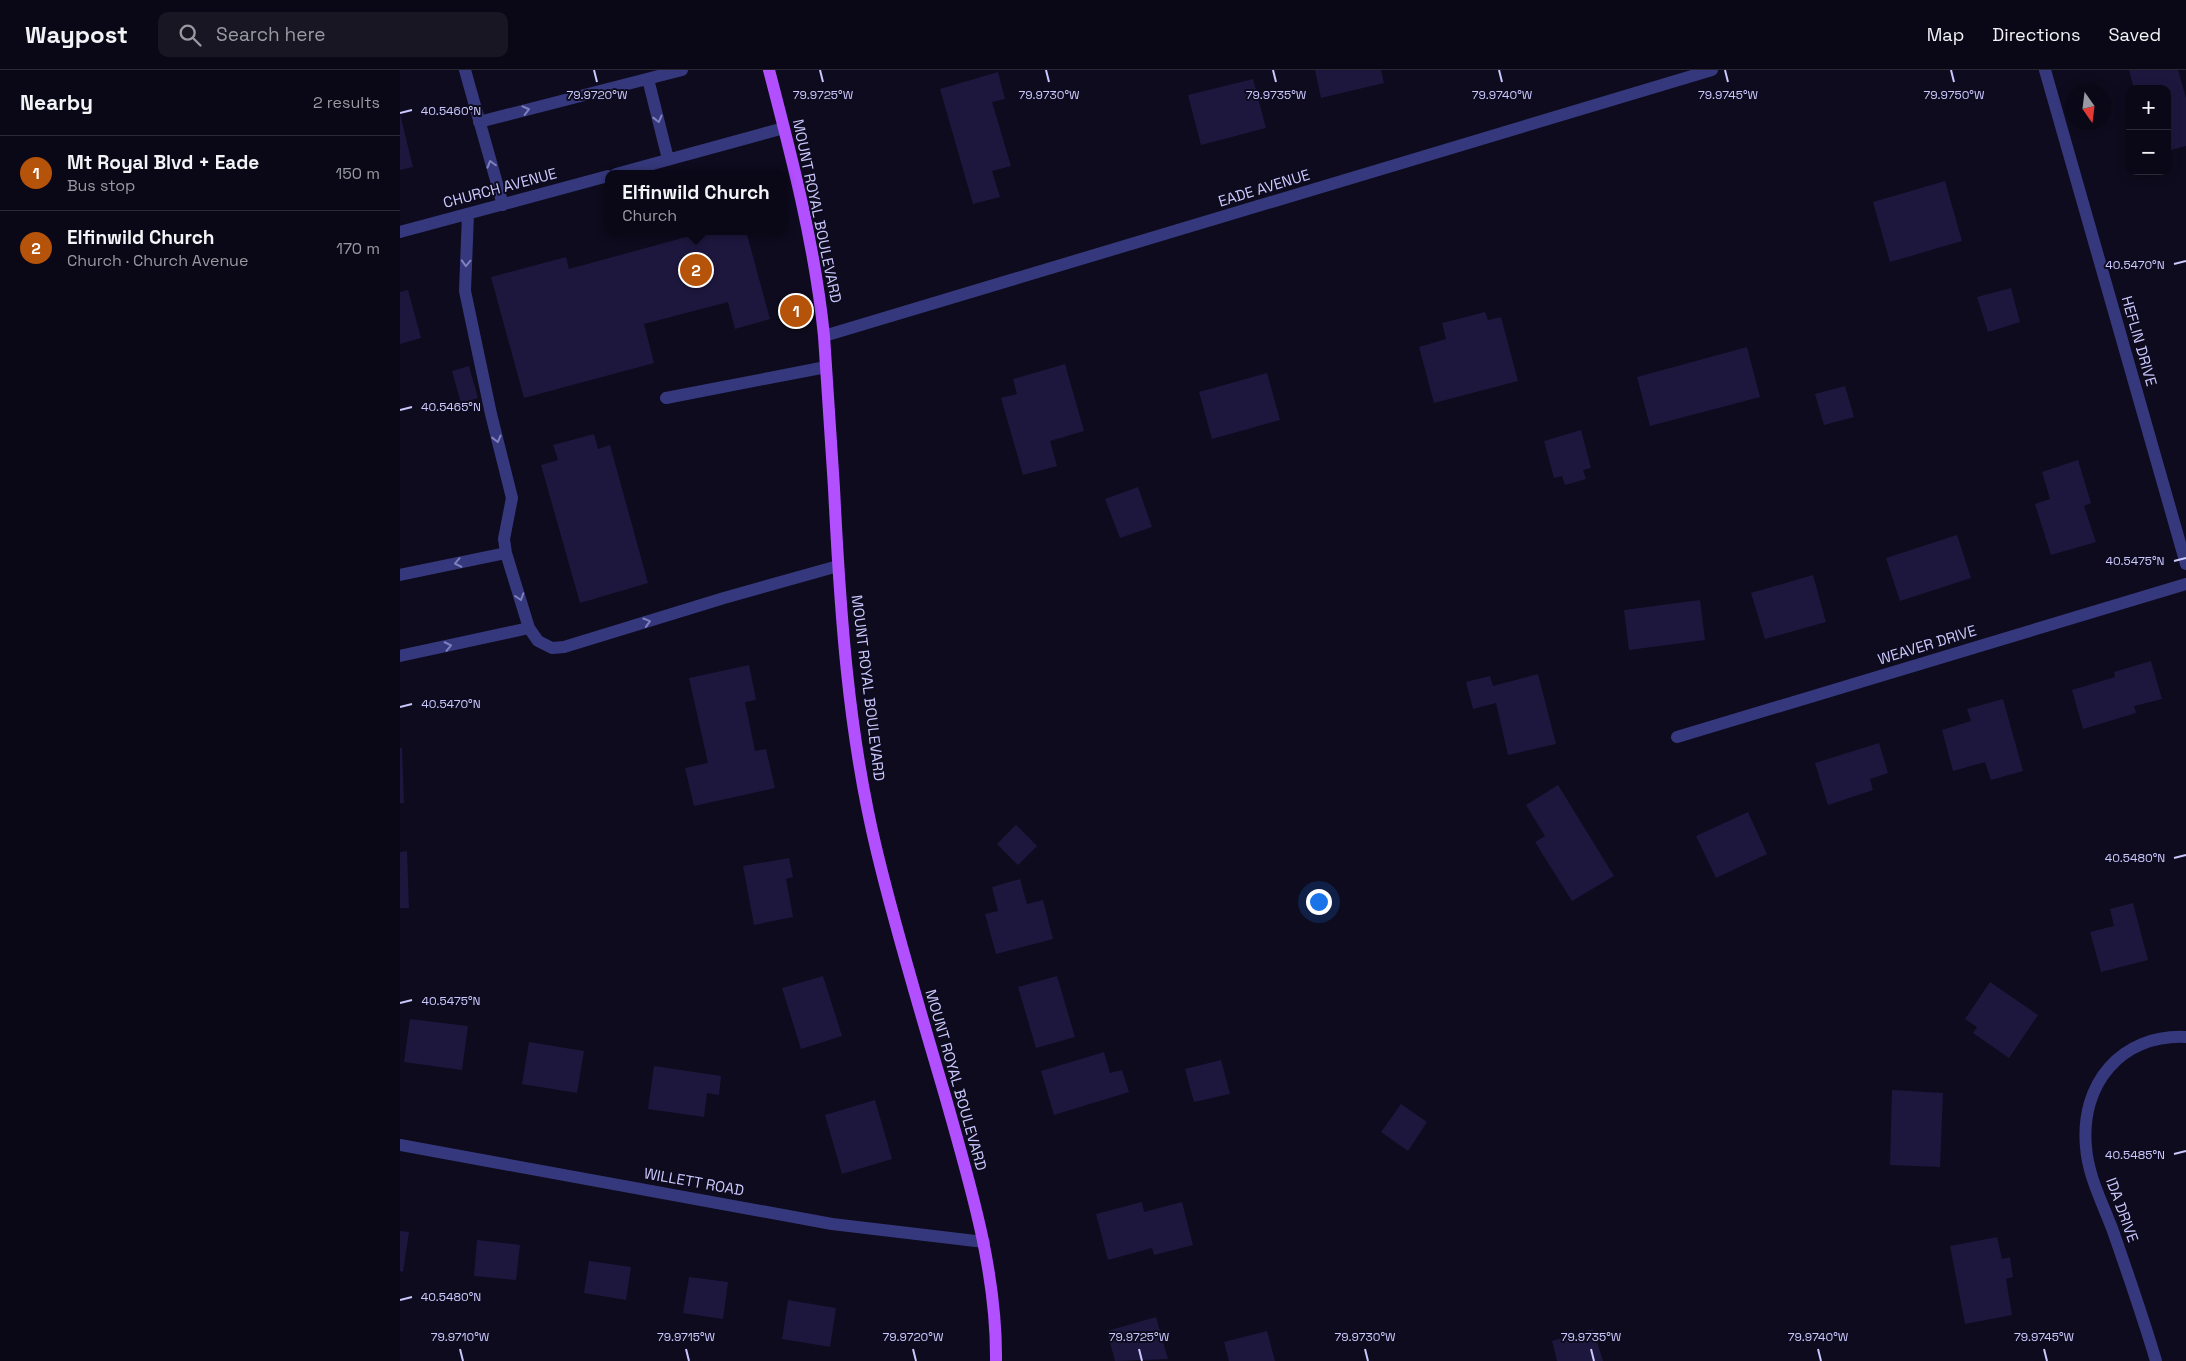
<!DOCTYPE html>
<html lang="en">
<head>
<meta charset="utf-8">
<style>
  body { margin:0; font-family:"Space Grotesk",sans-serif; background:#181623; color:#f1f3f6 }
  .controls { position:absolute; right:15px; top:15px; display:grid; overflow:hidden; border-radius:10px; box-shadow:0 2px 12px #0003 }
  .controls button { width:45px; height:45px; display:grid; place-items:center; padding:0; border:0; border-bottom:1px solid #2a2935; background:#0a0816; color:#f1f3f6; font:25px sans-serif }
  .compass { position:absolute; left:1666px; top:15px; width:45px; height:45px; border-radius:50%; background:#0a0816; box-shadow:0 2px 12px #0003; rotate:166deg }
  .you { position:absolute; left:918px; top:831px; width:18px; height:18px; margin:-12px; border:4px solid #fff; border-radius:50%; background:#1a73e8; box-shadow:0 0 0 8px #1a73e833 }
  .badge { display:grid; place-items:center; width:32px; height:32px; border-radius:50%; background:#b45309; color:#fff; font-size:16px; font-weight:700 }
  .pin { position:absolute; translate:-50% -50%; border:2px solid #fff; box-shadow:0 1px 5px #0006 }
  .popup { position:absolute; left:205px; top:100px; width:182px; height:65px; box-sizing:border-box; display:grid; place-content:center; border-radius:10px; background:#0a0816; filter:drop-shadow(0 1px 4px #0005); font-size:16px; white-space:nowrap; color:#999aa1 }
  .popup b { font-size:19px; color:#f1f3f6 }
  .popup::after { content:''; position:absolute; left:50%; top:100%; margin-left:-10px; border:10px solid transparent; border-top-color:#0a0816 }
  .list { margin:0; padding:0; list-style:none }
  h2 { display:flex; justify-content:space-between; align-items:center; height:65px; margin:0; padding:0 20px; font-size:21px }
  h2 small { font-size:16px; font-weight:400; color:#999aa1 }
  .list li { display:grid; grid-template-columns:32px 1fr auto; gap:15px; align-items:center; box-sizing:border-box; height:75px; padding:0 20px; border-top:1px solid #2a2935 }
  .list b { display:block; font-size:19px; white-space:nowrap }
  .list p { margin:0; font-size:16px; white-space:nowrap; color:#999aa1 }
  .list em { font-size:16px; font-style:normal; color:#999aa1 }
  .icon { flex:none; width:28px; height:28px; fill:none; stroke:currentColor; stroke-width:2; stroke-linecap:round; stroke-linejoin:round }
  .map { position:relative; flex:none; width:1786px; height:1291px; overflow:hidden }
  header { display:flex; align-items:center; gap:30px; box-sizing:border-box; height:70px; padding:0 25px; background:#0a0816; border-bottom:1px solid #2a2935 }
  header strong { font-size:24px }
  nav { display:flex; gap:28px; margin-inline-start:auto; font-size:18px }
  .search { width:350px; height:45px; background:#181623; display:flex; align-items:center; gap:12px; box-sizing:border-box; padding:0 18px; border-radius:10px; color:#999aa1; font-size:19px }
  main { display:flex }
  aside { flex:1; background:#0a0816 }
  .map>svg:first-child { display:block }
  .building { fill:#1d173e }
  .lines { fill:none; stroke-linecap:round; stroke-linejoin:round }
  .minor { stroke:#36387d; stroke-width:12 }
  .major { stroke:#b24fff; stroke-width:12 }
  .oneway { stroke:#8080be }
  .ticks { fill:none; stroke:#cbc8ff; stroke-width:2 }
  .labels { text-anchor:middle; stroke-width:4; stroke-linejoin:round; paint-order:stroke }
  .street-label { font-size:15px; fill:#cbc8ff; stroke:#0d0b1d }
  .ticks-label { font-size:12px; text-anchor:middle; fill:#cbc8ff; stroke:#0d0b1d; stroke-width:4; stroke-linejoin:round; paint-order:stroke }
</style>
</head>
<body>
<header>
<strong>Waypost</strong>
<div class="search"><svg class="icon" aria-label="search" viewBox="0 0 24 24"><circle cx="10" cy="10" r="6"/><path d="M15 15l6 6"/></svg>Search here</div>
<nav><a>Map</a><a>Directions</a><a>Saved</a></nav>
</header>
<main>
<aside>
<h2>Nearby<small>2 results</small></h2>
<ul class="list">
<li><span class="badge">1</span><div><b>Mt Royal Blvd + Eade</b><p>Bus stop</p></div><em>150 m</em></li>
<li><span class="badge">2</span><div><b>Elfinwild Church</b><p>Church · Church Avenue</p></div><em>170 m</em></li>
</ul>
</aside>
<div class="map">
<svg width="1786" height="1291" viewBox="0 0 1786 1291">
  <rect width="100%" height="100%" fill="#0d0b1d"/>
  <path class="building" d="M915 0H981L984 13 921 28Z
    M1729 0H1778L1786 28V76L1771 80 1767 65V19H1734Z
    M598 2 605 29 592 32 611 96 592 101 600 127 573 134 540 19Z
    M853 9 866 58 801 75 788 25Z
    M0 44 13 97 0 100Z
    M1545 111 1562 171 1490 192 1473 132Z
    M308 161H346L370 249 335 259 328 232 244 254 254 293 124 328 91 207 166 187 169 199Z
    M1611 218 1620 252 1588 262 1577 227Z
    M8 220 21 268 0 274V222Z
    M1085 242 1088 250 1101 247 1118 311 1034 333 1019 277 1046 269 1042 253Z
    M1347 277 1360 327 1250 356 1237 307Z
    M665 294 684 361 650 371 657 396 623 405 601 328 617 324 613 309Z
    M69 296 78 328 61 333 52 301Z
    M867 303 880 350 812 369 799 322Z
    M1445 316 1454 347 1424 355 1415 324Z
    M1181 360 1191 398 1183 400 1186 409 1165 415 1162 406 1154 408 1144 371Z
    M194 364 198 379 210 375 248 513 180 533 141 395 158 390 153 375Z
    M1678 390 1691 433 1684 436 1696 472 1651 485 1635 434 1650 429 1642 402Z
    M738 417 752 457 720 468 705 429Z
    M1557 465 1571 508 1500 531 1486 488Z
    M1413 505 1426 552 1365 569 1351 523Z
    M1300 530 1305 570 1229 580 1224 540Z
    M1751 591 1762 629 1734 636 1736 643 1683 659 1672 620 1715 607 1714 602Z
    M349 595 356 630 345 632 355 681 366 679 375 718 294 736 285 698 308 693 289 608Z
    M1138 604 1156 674 1108 685 1096 633 1073 639 1066 612 1090 606 1093 616Z
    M1603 629 1623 701 1591 710 1585 692 1553 701 1542 660 1571 651 1567 639Z
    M1479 673 1488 703 1470 709 1473 720 1428 735 1415 693Z
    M0 678H2L4 733H0Z
    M1158 715 1214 806 1172 831 1135 772 1145 766 1126 735Z
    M1348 742 1367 784 1316 808 1296 766Z
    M616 755 637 776 618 795 597 774Z
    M7 781 9 838H0V782Z
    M389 788 393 807 386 809 393 847 354 855 343 796Z
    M620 809 627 834 643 830 653 869 596 884 585 844 598 841 592 817Z
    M1733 833 1748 890 1701 902 1690 862 1714 856 1710 839Z
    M423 906 442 966 401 979 382 918Z
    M657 906 675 967 636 978 618 917Z
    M1590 912 1638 945 1609 988 1573 963 1577 957 1565 949Z
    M10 949 68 956 62 1000 4 992Z
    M129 972 184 981 177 1023 122 1014Z
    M704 982 710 1003 722 1000 729 1022 654 1045 641 1001Z
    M821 990 830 1024 794 1032 785 999Z
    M254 996 321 1006 319 1025 307 1023 304 1047 248 1039Z
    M1492 1020 1543 1023 1540 1097 1490 1095Z
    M475 1030 492 1089 442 1104 425 1045Z
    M1001 1034 1027 1052 1008 1081 981 1062Z
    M742 1132 744 1142 782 1132 793 1175 754 1185 752 1178 708 1190 696 1144Z
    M0 1161 9 1162 3 1202 0 1201Z
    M1597 1167 1602 1189 1610 1187 1613 1207 1606 1209 1612 1245 1565 1254 1550 1176Z
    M77 1170 120 1175 116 1210 74 1206Z
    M189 1191 231 1197 226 1230 184 1223Z
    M289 1207 328 1212 323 1249 283 1243Z
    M388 1230 436 1238 430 1277 382 1269Z
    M756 1247 768 1289 715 1291 707 1261Z
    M1193 1259 1203 1291H1157L1152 1271Z
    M867 1261 875 1291H829L824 1272Z"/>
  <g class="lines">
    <path class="minor" d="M65 0 103 135
      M1645 0 1786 494
      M248 9 268 89
      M79 52 282 0
      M216 104 384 58
      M68 144 65 221 91 344 112 428 104 469 106 483 129 558 138 571 152 578 164 577 324 528 438 496
      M0 162 208 106
      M424 266 1312 0
      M266 328 426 297
      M0 505 106 483
      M0 586 129 558
      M1277 667 1786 514
      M0 1075 432 1154 584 1172
      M1756 1291C1743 1247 1728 1204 1713 1161 1703 1134 1688 1106 1686 1077 1680 1014 1721 964 1786 967"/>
    <path class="major" d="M369 0C392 88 415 176 424 266 427 317 431 367 434 418 440 540 448 663 477 782 497 865 522 947 546 1029 570 1114 597 1202 596 1291"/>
  </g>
  <defs><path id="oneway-chevron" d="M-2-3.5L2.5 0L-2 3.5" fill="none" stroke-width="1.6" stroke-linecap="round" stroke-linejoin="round" transform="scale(1.25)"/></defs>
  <g class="oneway">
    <use href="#oneway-chevron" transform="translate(126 40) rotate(-14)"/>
    <use href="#oneway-chevron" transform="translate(258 49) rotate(76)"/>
    <use href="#oneway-chevron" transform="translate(91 94) rotate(-106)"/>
    <use href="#oneway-chevron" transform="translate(66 193) rotate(92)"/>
    <use href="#oneway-chevron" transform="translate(97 369) rotate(76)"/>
    <use href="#oneway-chevron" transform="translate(58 493) rotate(168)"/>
    <use href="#oneway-chevron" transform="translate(120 527) rotate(72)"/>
    <use href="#oneway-chevron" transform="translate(247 552) rotate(-17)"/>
    <use href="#oneway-chevron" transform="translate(48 576) rotate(-12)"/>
  </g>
  <path class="ticks" d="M194 0 197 12M420 0 423 12M646 0 649 12M873 0 876 12M1099 0 1102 12M1325 0 1328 12M1551 0 1554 12M0 43 12 40M1774 194 1786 191M0 340 12 337M1774 491 1786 488M0 637 12 634M1774 788 1786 785M0 933 12 930M1774 1084 1786 1081M0 1230 12 1227M60 1279 63 1291M286 1279 289 1291M513 1279 516 1291M739 1279 742 1291M965 1279 968 1291M1191 1279 1194 1291M1418 1279 1421 1291M1644 1279 1647 1291"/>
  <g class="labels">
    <g class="street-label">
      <text transform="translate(100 118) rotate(-15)" y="5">CHURCH AVENUE</text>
      <text transform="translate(864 118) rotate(-17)" y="5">EADE AVENUE</text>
      <text transform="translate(417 141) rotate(78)" y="5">MOUNT ROYAL BOULEVARD</text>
      <text transform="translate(1739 271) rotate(74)" y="5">HEFLIN DRIVE</text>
      <text transform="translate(1527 575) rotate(-17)" y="5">WEAVER DRIVE</text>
      <text transform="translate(468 618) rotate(83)" y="5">MOUNT ROYAL BOULEVARD</text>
      <text transform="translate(556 1010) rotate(74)" y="5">MOUNT ROYAL BOULEVARD</text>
      <text transform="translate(294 1112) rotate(10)" y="5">WILLETT ROAD</text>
      <text transform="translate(1722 1140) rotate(70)" y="5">IDA DRIVE</text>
    </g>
  </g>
  <g class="ticks-label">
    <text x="197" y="29">79.9720°W</text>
    <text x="423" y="29">79.9725°W</text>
    <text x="649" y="29">79.9730°W</text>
    <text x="876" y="29">79.9735°W</text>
    <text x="1102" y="29">79.9740°W</text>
    <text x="1328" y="29">79.9745°W</text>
    <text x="1554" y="29">79.9750°W</text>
    <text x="51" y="45">40.5460°N</text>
    <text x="1735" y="199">40.5470°N</text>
    <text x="51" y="341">40.5465°N</text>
    <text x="1735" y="495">40.5475°N</text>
    <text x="51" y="638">40.5470°N</text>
    <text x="1735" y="792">40.5480°N</text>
    <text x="51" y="935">40.5475°N</text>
    <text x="1735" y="1089">40.5485°N</text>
    <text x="51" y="1231">40.5480°N</text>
    <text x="60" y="1271">79.9710°W</text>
    <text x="286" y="1271">79.9715°W</text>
    <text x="513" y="1271">79.9720°W</text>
    <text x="739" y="1271">79.9725°W</text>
    <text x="965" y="1271">79.9730°W</text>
    <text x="1191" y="1271">79.9735°W</text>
    <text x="1418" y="1271">79.9740°W</text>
    <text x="1644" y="1271">79.9745°W</text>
  </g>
</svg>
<div class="controls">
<button>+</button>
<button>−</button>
</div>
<svg class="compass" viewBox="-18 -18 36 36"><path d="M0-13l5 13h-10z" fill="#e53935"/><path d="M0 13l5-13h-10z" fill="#999aa1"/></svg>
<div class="you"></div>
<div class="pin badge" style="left:396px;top:241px">1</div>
<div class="pin badge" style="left:296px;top:200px">2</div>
<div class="popup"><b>Elfinwild Church</b>Church</div>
</div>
</main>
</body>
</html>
